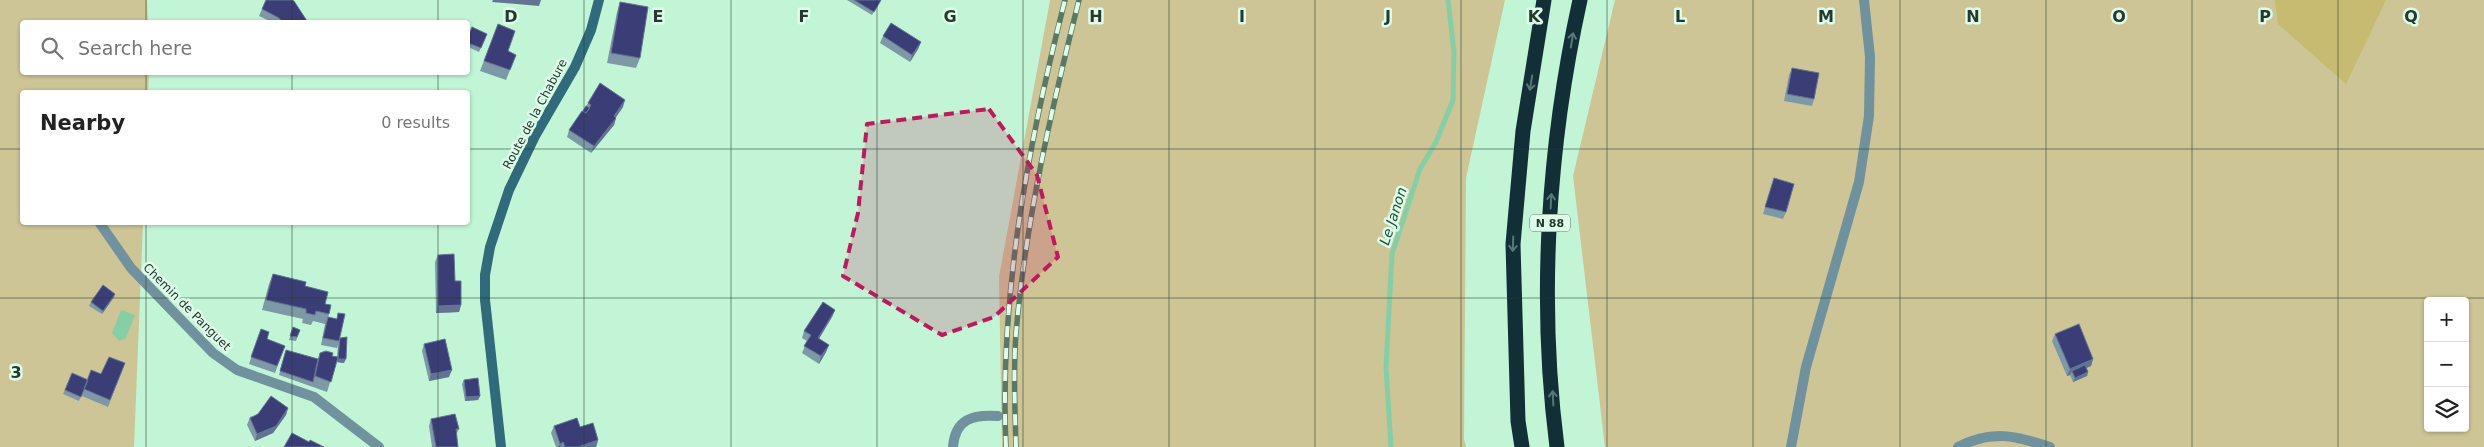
<!DOCTYPE html>
<html lang="en">
<head>
<meta charset="utf-8">
<style>
  body { margin:0; font-family:"DejaVu Sans",sans-serif; background:#f2f2f2; color:#222 }
  .controls { position:absolute; right:15px; bottom:15px; display:grid; overflow:hidden; border-radius:5px; box-shadow:0 1px 4px #0004 }
  .controls button { width:45px; height:45px; display:grid; place-items:center; padding:0; border:0; border-bottom:1px solid #e0e0e0; background:#fff; color:#222; font:25px sans-serif }
  .list { margin:0; padding:0; list-style:none }
  h2 { display:flex; justify-content:space-between; align-items:center; height:65px; margin:0; padding:0 20px; font-size:21px }
  h2 small { font-size:16px; font-weight:400; color:#767676 }
  .icon { flex:none; width:28px; height:28px; fill:none; stroke:currentColor; stroke-width:2; stroke-linecap:round; stroke-linejoin:round }
  .map { position:relative; flex:none; width:2484px; height:447px; overflow:hidden }
  .search { position:absolute; background:#fff; box-shadow:0 1px 4px #0004; left:20px; top:20px; width:450px; height:55px; display:flex; align-items:center; gap:12px; box-sizing:border-box; padding:0 18px; border-radius:5px; color:#767676; font-size:19px }
  .panel { position:absolute; background:#fff; box-shadow:0 1px 4px #0004; left:20px; top:90px; width:450px; height:135px; border-radius:5px }
  .map>svg:first-child { display:block }
  .green { fill:#cdc596; fill-rule:evenodd }
  .forest { fill:#c7ba71 }
  .water { fill:#84cfa6 }
  .lines { fill:none; stroke-linecap:round; stroke-linejoin:round }
  .stream { stroke:#84cfa6; stroke-width:5 }
  .street { stroke:#6f929e; stroke-width:10 }
  .secondary { stroke:#316a7a; stroke-width:10 }
  .highway { stroke:#122f38; stroke-width:15 }
  .rail-casing { stroke:#597866; stroke-width:5.5 }
  .rail { stroke:#defdea; stroke-width:4; stroke-dasharray:11; stroke-linecap:butt }
  .wall { fill:#7e99a6 }
  .shaded-wall { fill:#637493 }
  .building { fill:#3b3d76; stroke:#637493 }
  .oneway { stroke:#597776 }
  .marked { fill:#c2185b; fill-opacity:0.2; stroke:#c2185b; stroke-width:4; stroke-dasharray:10 6; stroke-linejoin:round }
  .grid { fill:none; stroke:#253a2e; stroke-width:1; stroke-opacity:0.55 }
  .labels { text-anchor:middle; stroke-width:5; stroke-linejoin:round; paint-order:stroke }
  .shield { fill:#defdea; stroke:#5c7466; stroke-width:1 }
  .shield-label { font-size:11px; font-weight:bold; fill:#253a2e }
  .street-label { font-size:12px; fill:#253a2e; stroke:#defdea }
  .water-label { font-size:14px; font-style:italic; fill:#1c553a; stroke:#defdea }
  .grid-label { font-size:16px; text-anchor:middle; font-weight:bold; fill:#253a2e; stroke:#defdea; stroke-width:5; stroke-linejoin:round; paint-order:stroke }
</style>
</head>
<body>
<div class="map">
<svg width="2484" height="447" viewBox="0 0 2484 447">
  <rect width="100%" height="100%" fill="#c1f5d6"/>
  <path class="green" d="M0 0H147L148 22H22V72L149 73 148 92H22V222L143 223 134 447H0Z
    M1050 0H1505L1466 178 1464 439 1466 447H1002L999 277Z
    M1615 0H2484V447H1605L1573 176ZM2428 301H2465V428H2428Z"/>
  <path class="forest" d="M2275 0H2386L2346 84 2278 24Z"/>
  <path class="water" d="M121 310 135 315 126 338 119 341 112 333Z"/>
  <g class="lines">
    <path class="stream" d="M1391 447 1386 367 1392 254 1420 169 1436 142 1453 100 1454 52 1448 0"/>
    <path class="street" d="M99 222 131 268 213 353 237 370 314 397 379 447
      M953 447C955 419 973 414 998 416
      M1791 447 1806 367 1859 182 1869 116 1870 57 1864 0
      M1958 447C1993 429 2015 436 2050 447"/>
    <path class="secondary" d="M501 447 485 300V275L490 247 509 190 535 136 575 67 591 30 599 0"/>
    <path class="highway" d="M1522 447 1518 421 1513 244 1523 131 1544 0
      M1557 447C1538 299 1548 145 1580 0"/>
    <g class="rail-casing">
      <path id="rail" d="M1006 447C999 296 1028 145 1065 0
        M1016 447C1015 410 1013 370 1016 333 1026 219 1051 111 1079 0"/>
    </g>
    <use href="#rail" class="rail"/>
  </g>
  <path class="wall" d="M847 0H881L872 15Z
    M620 2 640 58 636 68 607 63 617 12Z
    M262 9 307 22H272L259 16Z
    M498 24 508 51 516 55 506 80 480 71Z
    M487 34 479 52 468 47V37Z
    M883 36 921 42 918 49 910 62 880 43Z
    M1792 68 1814 99 1812 106 1784 101 1789 75Z
    M588 103 623 107 616 117V118L614 125 591 153 567 137 569 130 583 111Z
    M1774 178 1786 212 1783 219 1763 214Z
    M438 255 455 281 461 305 459 312 436 313 435 262Z
    M273 274 305 286 325 304 329 314 328 317 340 338 344 363 337 362V360L327 392 279 375 285 353 318 359 320 353 337 357 338 345 337 348 321 345 325 324 313 321 311 325 302 323 303 319 262 310 269 284Z
    M114 297 102 314 89 306 91 302Z
    M835 310 832 317 819 339 829 345 826 352 819 364 802 353 807 341 802 338 804 331Z
    M293 327 300 330 296 341 289 340Z
    M261 329 267 339 285 346 275 373 249 364Z
    M2055 334 2093 359 2091 366 2086 368 2088 372 2087 376 2073 382 2070 375 2067 376 2052 341Z
    M424 344 449 377 429 381 422 351Z
    M125 363 108 407 82 396 86 384 79 401 63 394 72 373 88 380Z
    M464 380 480 396 478 400 465 401 462 384Z
    M288 408 286 415 273 433 255 441 247 425 250 417Z
    M431 419 459 429 456 435 458 447H432L429 426Z
    M554 426 580 427 598 440 596 447H556L551 433Z"/>
  <path class="shaded-wall" d="M493 0H541L539 6 492 2Z
    M921 42 918 49 910 62 912 55Z
    M395 72H408V74L394 73Z
    M625 100 623 107 612 123 614 116Z
    M616 118 614 125 591 153 594 146Z
    M115 294 114 297 102 314 103 311Z
    M461 305 459 312 436 313 438 306Z
    M835 310 832 317 815 345 818 338Z
    M829 345 826 352 819 364 821 356Z
    M338 359H346L344 363 337 362Z
    M2093 359 2091 366 2073 374 2072 371 2070 375 2067 376 2070 369Z
    M452 370 449 377 429 381 431 374Z
    M2088 372 2087 376 2073 382 2075 378Z
    M480 396 478 400 465 401 466 397Z
    M288 408 286 415 273 433 255 441 257 434Z
    M598 440 596 447H578Z
    M563 442 561 447H558L560 444Z"/>
  <path class="building" d="M266 0H292L294 1 307 21 304 22H282L279 18 262 9Z
    M854 0H881L874 12Z
    M620 2 648 7 640 58 611 53Z
    M891 23 921 42 912 55 883 36Z
    M498 24 515 31 508 51 516 55 510 70 484 61Z
    M472 27 487 34 481 48 468 43V37Z
    M1792 68 1819 73 1814 99 1787 94Z
    M600 83 625 100 614 116 616 118 594 146 569 130 582 111 586 113 591 105 588 103Z
    M586 106 590 108 586 113 583 111Z
    M1774 178 1794 184 1786 212 1765 207Z
    M454 254 455 281H461V305L438 306V255Z
    M273 274 306 282 305 286 328 292 325 304 331 305 329 314 316 311 315 315 306 313V309L266 300Z
    M103 285 115 294 103 311 91 302Z
    M823 302 835 310 818 338 829 345 821 356 804 346 811 335 804 331Z
    M338 313 345 314 339 341 323 338 328 317 337 319Z
    M2079 324 2093 359 2070 369 2055 334Z
    M293 327 300 330 297 337 290 336Z
    M261 329 269 332 267 339 285 346 277 366 251 357Z
    M347 337 346 359H338L340 338Z
    M445 339 452 370 431 374 424 344Z
    M286 350 318 359 313 382 280 371Z
    M326 351 333 353 332 356 338 357 331 382 315 376 320 353Z
    M109 357 125 363 110 400 84 389 91 370 101 374Z
    M2085 365 2088 372 2075 378 2072 371Z
    M72 373 88 380 81 397 65 390Z
    M478 378 480 396 466 397 464 380Z
    M271 396 288 408 276 426 257 434 250 418 258 414Z
    M455 414 459 429H456L458 447H436L431 419Z
    M577 418 580 427 593 423 598 440 578 447H565L563 442 560 444 554 426Z
    M292 433 309 442 310 440 324 447H284Z"/>
  <defs><path id="oneway-shaft" d="M-6 0H5M1.5-3L5.5 0L1.5 3" fill="none" stroke-width="1.6" stroke-linecap="round" stroke-linejoin="round" transform="scale(1.25)"/></defs>
  <g class="oneway">
    <use href="#oneway-shaft" transform="translate(1572 40) rotate(-81)"/>
    <use href="#oneway-shaft" transform="translate(1531 83) rotate(99)"/>
    <use href="#oneway-shaft" transform="translate(1551 201) rotate(-87)"/>
    <use href="#oneway-shaft" transform="translate(1513 244) rotate(92)"/>
    <use href="#oneway-shaft" transform="translate(1553 398) rotate(-93)"/>
  </g>
  <path class="marked" d="M989 109 1037 175 1058 257 994 317 942 335 843 276 858 213 867 124Z"/>
  <path class="grid" d="M146 0V22M292 0V22M438 0V22M584 0V447M731 0V447M877 0V447M1023 0V447M1169 0V447M1315 0V447M1461 0V447M1607 0V447M1753 0V447M1900 0V447M2046 0V447M2192 0V447M2338 0V447M146 72V92M292 72V92M438 72V92M0 149H22M468 149H2484M146 222V447M292 222V447M438 222V447M0 298H2484"/>
  <g class="labels">
    <rect class="shield" x="1530" y="214.5" width="40" height="17" rx="4"/>
    <g class="shield-label">
      <text x="1550" y="227">N 88</text>
    </g>
    <g class="street-label">
      <text transform="translate(535 114) rotate(-62)" y="4">Route de la Chabure</text>
      <text transform="translate(187 307) rotate(45)" y="4">Chemin de Panguet</text>
    </g>
    <g class="water-label">
      <text transform="translate(1393 216) rotate(-72)" y="5">Le Janon</text>
    </g>
  </g>
  <g class="grid-label">
    <text x="511" y="22">D</text>
    <text x="658" y="22">E</text>
    <text x="804" y="22">F</text>
    <text x="950" y="22">G</text>
    <text x="1096" y="22">H</text>
    <text x="1242" y="22">I</text>
    <text x="1388" y="22">J</text>
    <text x="1534" y="22">K</text>
    <text x="1680" y="22">L</text>
    <text x="1826" y="22">M</text>
    <text x="1973" y="22">N</text>
    <text x="2119" y="22">O</text>
    <text x="2265" y="22">P</text>
    <text x="2411" y="22">Q</text>
    <text x="16" y="378">3</text>
  </g>
</svg>
<div class="controls">
<button>+</button>
<button>−</button>
<button><svg class="icon" aria-label="layers" viewBox="0 0 24 24"><path d="M12 4l9 5-9 5-9-5zM3 14l9 5 9-5"/></svg></button>
</div>
<div class="search"><svg class="icon" aria-label="search" viewBox="0 0 24 24"><circle cx="10" cy="10" r="6"/><path d="M15 15l6 6"/></svg>Search here</div>
<section class="panel">
<h2>Nearby<small>0 results</small></h2>
<ul class="list">
</ul>
</section>
</div>
</body>
</html>
